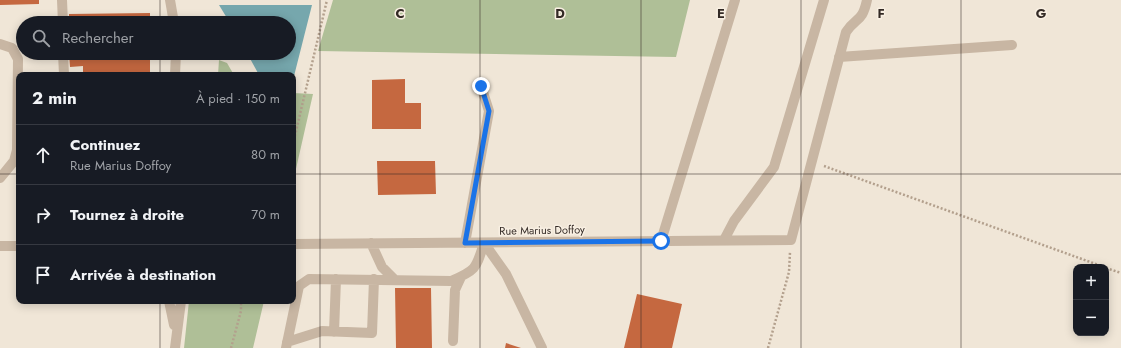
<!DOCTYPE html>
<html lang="fr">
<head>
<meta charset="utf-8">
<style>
  body { margin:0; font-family:Jost,sans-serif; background:#20242c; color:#f1f3f6 }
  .controls { position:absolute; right:12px; bottom:12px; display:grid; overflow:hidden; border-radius:8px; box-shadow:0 2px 10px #0003 }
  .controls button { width:36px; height:36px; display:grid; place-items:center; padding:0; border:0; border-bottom:1px solid #363941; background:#171b24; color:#f1f3f6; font:20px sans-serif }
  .stop { position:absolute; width:12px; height:12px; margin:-9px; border:3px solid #1a73e8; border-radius:50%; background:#fff }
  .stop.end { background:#1a73e8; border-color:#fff; box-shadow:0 1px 4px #0008 }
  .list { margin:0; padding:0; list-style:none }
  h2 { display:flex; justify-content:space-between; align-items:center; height:52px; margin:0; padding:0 16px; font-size:17px }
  h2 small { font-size:13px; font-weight:400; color:#9ea1a6 }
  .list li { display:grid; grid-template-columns:26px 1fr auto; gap:12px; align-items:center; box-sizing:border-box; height:60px; padding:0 16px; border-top:1px solid #363941 }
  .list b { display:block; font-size:15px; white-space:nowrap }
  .list p { margin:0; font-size:13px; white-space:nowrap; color:#9ea1a6 }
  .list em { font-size:13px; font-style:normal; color:#9ea1a6 }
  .icon { flex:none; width:22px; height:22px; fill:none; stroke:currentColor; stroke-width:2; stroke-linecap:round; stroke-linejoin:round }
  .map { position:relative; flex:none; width:1121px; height:348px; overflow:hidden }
  .search { position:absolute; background:#171b24; box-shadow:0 2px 10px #0003; left:16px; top:16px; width:280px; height:44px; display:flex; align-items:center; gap:10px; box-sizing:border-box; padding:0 14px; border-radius:22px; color:#9ea1a6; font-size:15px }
  .panel { position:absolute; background:#171b24; box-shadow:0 2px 10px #0003; left:16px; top:72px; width:280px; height:232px; border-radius:8px }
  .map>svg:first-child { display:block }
  .green { fill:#afbf97 }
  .water { fill:#76a7ad }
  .building { fill:#c56840 }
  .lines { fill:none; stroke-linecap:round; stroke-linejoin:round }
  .path { stroke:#b3a08d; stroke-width:2.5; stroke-dasharray:2 2; stroke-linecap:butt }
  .minor { stroke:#c8b6a3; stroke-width:10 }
  .route { stroke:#1a73e8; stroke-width:5 }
  .grid { fill:none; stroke:#332a25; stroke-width:1; stroke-opacity:0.55 }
  .labels { text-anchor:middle; stroke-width:3; stroke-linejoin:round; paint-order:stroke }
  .street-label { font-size:11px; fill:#332a25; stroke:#f8efe2 }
  .grid-label { font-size:13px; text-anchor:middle; font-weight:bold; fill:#332a25; stroke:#f8efe2; stroke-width:3; stroke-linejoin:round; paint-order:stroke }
</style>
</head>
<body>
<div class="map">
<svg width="1121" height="348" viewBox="0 0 1121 348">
  <rect width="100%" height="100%" fill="#f0e6d7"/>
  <path class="green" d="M333 0H690L676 57 318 51Z
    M219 60 227 63 234 75H218Z
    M293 93 313 94 293 182Z
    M189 301H264L253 348H184Z"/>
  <path class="water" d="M219 5H312L293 80V75H259L247 53H289V23H230Z"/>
  <path class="building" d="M0 0H39V4L0 5Z
    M150 13V23H69V14Z
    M69 53H150V75H83V66L70 67Z
    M405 79V103H421V129H372V80Z
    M377 161H435L436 194 378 195Z
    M395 288H431L432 348H396Z
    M637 294 682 304 672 348H624Z
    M506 343 521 348H505Z"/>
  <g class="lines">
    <path class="path" d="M293 144 327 0
      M824 166 1104 267
      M1106 268 1121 273
      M231 348 241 311V301
      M768 348 789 272 790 252"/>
    <path class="minor" d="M62 0 63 23
      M170 0 174 23
      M0 44 12 48 18 59 17 150 14 161 0 178
      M63 53 64 75
      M839 57 1012 45
      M175 75 176 53
      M724 240 734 221 774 167 824 0
      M661 241 735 0
      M371 243 382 267 395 280
      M465 243 489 111 481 86
      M484 243 506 274 542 348
      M293 244 791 240 846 32C857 16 862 23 867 0
      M0 246H19
      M169 301 174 325
      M334 332 336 279
      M453 341 455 290 461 277
      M287 342 322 331 372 333 374 279
      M175 348 181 301
      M286 348 299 286 309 279 451 281C477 270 476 268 484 243"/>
  </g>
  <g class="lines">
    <path class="route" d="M481 86 489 111 465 243 661 241"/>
  </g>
  <path class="grid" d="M160 0V23M320 0V348M480 0V348M641 0V348M801 0V348M961 0V348M160 53V75M0 174H19M293 174H1121M160 301V348"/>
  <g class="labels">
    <g class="street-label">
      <text transform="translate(542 230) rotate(-1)" y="4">Rue Marius Doffoy</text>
    </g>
  </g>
  <g class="grid-label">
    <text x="400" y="18">C</text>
    <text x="560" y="18">D</text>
    <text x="721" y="18">E</text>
    <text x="881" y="18">F</text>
    <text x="1041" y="18">G</text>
  </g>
</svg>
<div class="controls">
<button>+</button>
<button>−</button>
</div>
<div class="stop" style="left:661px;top:241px"></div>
<div class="stop end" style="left:481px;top:86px"></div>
<div class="search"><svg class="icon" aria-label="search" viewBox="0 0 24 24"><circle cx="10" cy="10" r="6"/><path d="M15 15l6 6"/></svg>Rechercher</div>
<section class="panel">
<h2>2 min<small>À pied · 150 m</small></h2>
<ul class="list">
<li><svg class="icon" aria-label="ahead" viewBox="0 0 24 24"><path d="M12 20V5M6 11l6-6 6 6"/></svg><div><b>Continuez</b><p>Rue Marius Doffoy</p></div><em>80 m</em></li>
<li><svg class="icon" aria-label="right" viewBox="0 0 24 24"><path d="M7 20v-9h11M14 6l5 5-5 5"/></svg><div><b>Tournez à droite</b></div><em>70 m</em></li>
<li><svg class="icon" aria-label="arrive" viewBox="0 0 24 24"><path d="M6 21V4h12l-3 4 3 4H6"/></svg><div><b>Arrivée à destination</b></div></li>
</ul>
</section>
</div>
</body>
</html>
